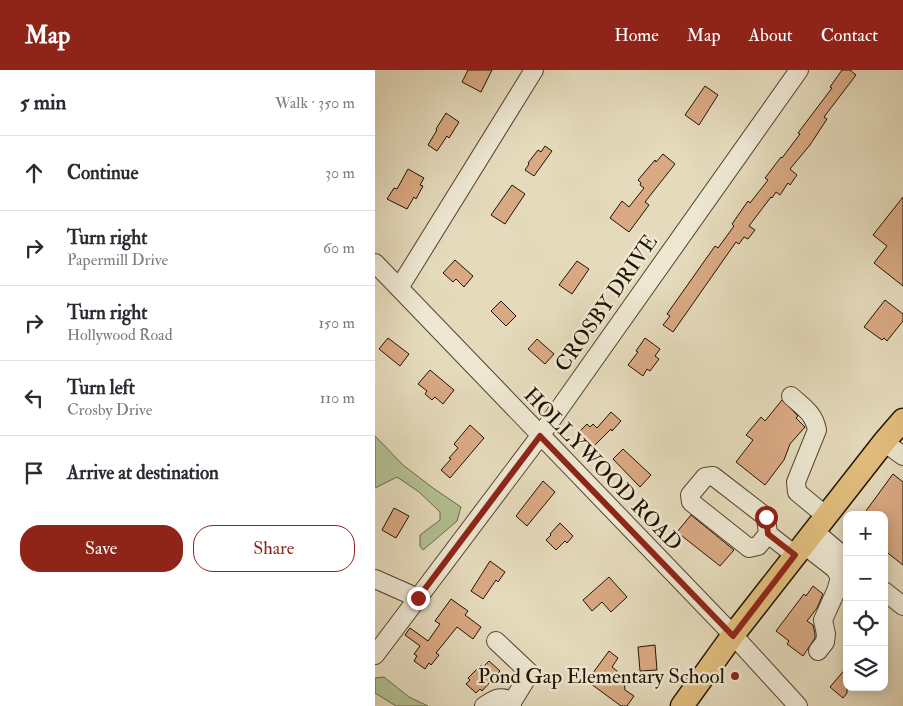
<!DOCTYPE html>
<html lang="en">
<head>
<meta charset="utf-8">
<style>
  body { margin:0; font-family:"IM FELL Double Pica",serif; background:#f7f7f7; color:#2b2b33 }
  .controls { position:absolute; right:15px; bottom:15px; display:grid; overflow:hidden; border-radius:10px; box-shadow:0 2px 12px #0003 }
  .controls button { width:45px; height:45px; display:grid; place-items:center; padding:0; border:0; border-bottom:1px solid #e1e1e2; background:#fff; color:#2b2b33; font:25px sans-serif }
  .stop { position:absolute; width:15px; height:15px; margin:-11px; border:4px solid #8f2418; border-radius:50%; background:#fff }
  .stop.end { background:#8f2418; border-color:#fff; box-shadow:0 1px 5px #0008 }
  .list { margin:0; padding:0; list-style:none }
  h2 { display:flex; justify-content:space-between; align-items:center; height:65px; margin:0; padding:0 20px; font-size:21px }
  h2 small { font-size:16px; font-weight:400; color:#7c7c81 }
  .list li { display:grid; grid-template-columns:32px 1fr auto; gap:15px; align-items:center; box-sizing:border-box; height:75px; padding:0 20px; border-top:1px solid #e1e1e2 }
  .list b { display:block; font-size:19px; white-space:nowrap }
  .list p { margin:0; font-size:16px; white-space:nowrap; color:#7c7c81 }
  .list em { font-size:16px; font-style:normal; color:#7c7c81 }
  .actions { display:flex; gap:10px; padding:15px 20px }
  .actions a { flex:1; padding:11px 0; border:1px solid #8f2418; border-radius:20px; text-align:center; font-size:18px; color:#8f2418 }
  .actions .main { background:#8f2418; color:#fff }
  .icon { flex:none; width:28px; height:28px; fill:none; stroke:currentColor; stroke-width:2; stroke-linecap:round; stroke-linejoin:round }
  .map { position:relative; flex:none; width:528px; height:636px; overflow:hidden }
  header { display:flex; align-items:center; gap:30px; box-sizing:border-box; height:70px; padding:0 25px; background:#8f2418; color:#fff }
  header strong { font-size:24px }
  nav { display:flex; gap:28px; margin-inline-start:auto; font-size:18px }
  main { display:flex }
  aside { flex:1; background:#fff }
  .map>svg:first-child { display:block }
  .green { fill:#b3c092; stroke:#6a6949 }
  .building { fill:#d9a983; stroke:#221200 }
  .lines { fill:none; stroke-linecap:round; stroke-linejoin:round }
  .minor-casing { stroke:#53442f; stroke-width:20 }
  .major-casing { stroke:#221200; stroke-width:25 }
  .minor { stroke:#eee8d3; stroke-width:18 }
  .major { stroke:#e2be7e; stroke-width:22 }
  .route { stroke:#8f2418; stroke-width:6 }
  .poi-dot { fill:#8f2418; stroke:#eee8d3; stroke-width:2 }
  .labels { text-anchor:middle; stroke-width:5; stroke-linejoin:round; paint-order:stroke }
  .street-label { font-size:21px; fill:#221200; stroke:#eee8d3 }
  .poi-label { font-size:21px; fill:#221200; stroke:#eee8d3; text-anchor:end }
</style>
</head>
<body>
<header>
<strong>Map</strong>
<nav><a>Home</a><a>Map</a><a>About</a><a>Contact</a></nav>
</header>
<main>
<aside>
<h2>5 min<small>Walk · 350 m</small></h2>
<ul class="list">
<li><svg class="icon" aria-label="ahead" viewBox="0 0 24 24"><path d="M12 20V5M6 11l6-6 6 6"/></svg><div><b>Continue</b></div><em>30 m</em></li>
<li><svg class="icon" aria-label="right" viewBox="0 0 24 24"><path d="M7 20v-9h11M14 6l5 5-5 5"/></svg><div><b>Turn right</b><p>Papermill Drive</p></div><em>60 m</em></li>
<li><svg class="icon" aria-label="right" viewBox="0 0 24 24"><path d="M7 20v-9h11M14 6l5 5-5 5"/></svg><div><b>Turn right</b><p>Hollywood Road</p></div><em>150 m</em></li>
<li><svg class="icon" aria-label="left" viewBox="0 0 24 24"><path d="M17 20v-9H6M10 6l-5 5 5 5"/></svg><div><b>Turn left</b><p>Crosby Drive</p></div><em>110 m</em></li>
<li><svg class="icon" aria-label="arrive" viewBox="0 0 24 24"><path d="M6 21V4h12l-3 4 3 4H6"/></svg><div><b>Arrive at destination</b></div></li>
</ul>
<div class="actions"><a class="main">Save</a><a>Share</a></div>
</aside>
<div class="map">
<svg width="528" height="636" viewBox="0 0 528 636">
  <rect width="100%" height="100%" fill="#e5dbbc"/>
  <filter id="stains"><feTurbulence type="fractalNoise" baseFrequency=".004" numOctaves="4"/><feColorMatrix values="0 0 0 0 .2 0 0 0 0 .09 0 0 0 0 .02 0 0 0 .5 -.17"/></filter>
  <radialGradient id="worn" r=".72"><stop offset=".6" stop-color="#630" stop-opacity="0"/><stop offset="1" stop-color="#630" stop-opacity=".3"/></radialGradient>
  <path class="green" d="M0 366 28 395 58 418 86 437 82 451 48 480 45 476V465L65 450V442L44 422 22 407 0 418Z
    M9 607 34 627 53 636H21L0 623V608Z"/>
  <path class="building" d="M93 0H117L106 22 87 12Z
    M467 0H475L481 5 449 47 452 49 435 75 415 99 422 105 415 115 413 113 405 125 401 122 397 128 396 127 374 156 380 160 373 169 369 167 364 174 361 172 298 262 288 255 295 246 292 244 340 176 343 178 359 156 357 154 373 131 375 133 393 110 390 108 406 87 407 88 425 64 423 63 457 18 455 17Z
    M330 16 343 25 324 55 310 45Z
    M71 43 84 52 74 68 72 66 62 81 53 75 62 60 61 59Z
    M170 76 177 81 159 106 150 100 154 94 153 93 163 80 166 82Z
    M288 84 300 94 270 132 274 135 254 162 235 148 247 131 254 137 269 118 265 115 266 113 263 110 280 90 281 92Z
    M33 99 49 108 45 115 48 116 41 129 39 127 32 139 12 129 19 118 22 119Z
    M137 115 150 124 130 154 116 145Z
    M528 127V216L499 193 512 176 498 165Z
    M80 190 98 206 89 217 81 209 78 212 68 203Z
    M202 191 214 199 197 224 184 215Z
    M510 230 528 244V251L512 271 509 268 507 270 489 257Z
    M126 231 141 246 131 256 116 241Z
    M13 268 34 284 25 296 4 279Z
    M270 268 285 279 280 286 284 289 275 301 272 299 268 306 253 295 263 282 261 281Z
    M162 269 179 284 170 294 153 279Z
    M55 300 79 320 68 334 60 327 57 330 50 324 52 321 43 314Z
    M407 330 423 346 421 348 430 357 415 374 409 390 390 415 361 392 378 370 371 365 386 347 390 351Z
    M236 342 246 351 237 361 236 359 219 376 204 362 212 354 215 357 218 354 222 358Z
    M95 355 109 368 75 408 66 400 76 389 74 388 83 378 79 374Z
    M248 379 276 405 265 417 238 389Z
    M518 404 528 412V495L509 480V445H488Z
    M168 411 180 422 152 456 141 446Z
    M19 438 34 446 21 468 7 460Z
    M316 445 359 480 345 496 302 462Z
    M185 453 198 466 192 473 190 471 181 480 171 470 176 465 175 464Z
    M115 491 130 502 123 512 121 510 108 529 96 521Z
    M234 507 252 527 236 542 227 532 217 541 208 530Z
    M438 516 448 524 442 538 432 551 438 555 440 564V568L428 586 412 574 414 571 401 561 429 524 431 526Z
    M76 529 93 541 90 545 106 557 98 569 82 557 61 583 64 585 56 595 54 593 50 599 39 591 42 586 39 584 45 576 30 565 35 558 53 571 65 554 60 551Z
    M280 575 282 600 265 601 263 577Z
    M234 581 243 588 237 597 242 601 243 607 249 611 250 620 259 626 252 636H246L212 611Z
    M114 591 125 601 107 621 105 619 101 623 91 614 95 610 93 608 106 595 108 597Z
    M472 597V623L468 628 455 617Z"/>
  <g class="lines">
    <g class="minor-casing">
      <path id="minor" d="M0 193 358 565 423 636
        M24 218 159 0
        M416 326C428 337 439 343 442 360L421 412 422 422 451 446
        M509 372 528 386
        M439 461 472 489
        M393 464 383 476 374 478 316 432 315 425 330 407 338 406 391 447 393 464 420 485
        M428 474 460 499 465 508 461 521 448 550 451 564 450 572 443 581
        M0 509 43 528
        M509 521 528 536
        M121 571 155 603 137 632
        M0 585 165 366 424 0
        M109 636C119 630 126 624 137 632V636"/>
    </g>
    <g class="major-casing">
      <path id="major" d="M307 636 358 565 509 372 528 350"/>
    </g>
    <use href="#minor" class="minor"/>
    <use href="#major" class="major"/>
  </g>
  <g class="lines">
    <path class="route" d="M43 528 165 366 358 566 420 485 393 464 391 447"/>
  </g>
  <circle class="poi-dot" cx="360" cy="606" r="5"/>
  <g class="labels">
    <g class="street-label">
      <text transform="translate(231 233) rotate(-55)" y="7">CROSBY DRIVE</text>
      <text transform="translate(228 399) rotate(46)" y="7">HOLLYWOOD ROAD</text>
    </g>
    <g class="poi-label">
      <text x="350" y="613">Pond Gap Elementary School</text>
    </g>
  </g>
  <rect width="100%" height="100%" filter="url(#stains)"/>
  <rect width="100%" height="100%" fill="url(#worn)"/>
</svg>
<div class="controls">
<button>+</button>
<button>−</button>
<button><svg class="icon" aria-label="locate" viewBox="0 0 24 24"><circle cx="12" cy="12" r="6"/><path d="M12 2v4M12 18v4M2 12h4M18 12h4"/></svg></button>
<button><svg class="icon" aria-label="layers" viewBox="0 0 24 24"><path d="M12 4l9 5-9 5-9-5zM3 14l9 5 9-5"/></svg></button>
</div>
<div class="stop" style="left:391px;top:447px"></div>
<div class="stop end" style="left:43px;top:528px"></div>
</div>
</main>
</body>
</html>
